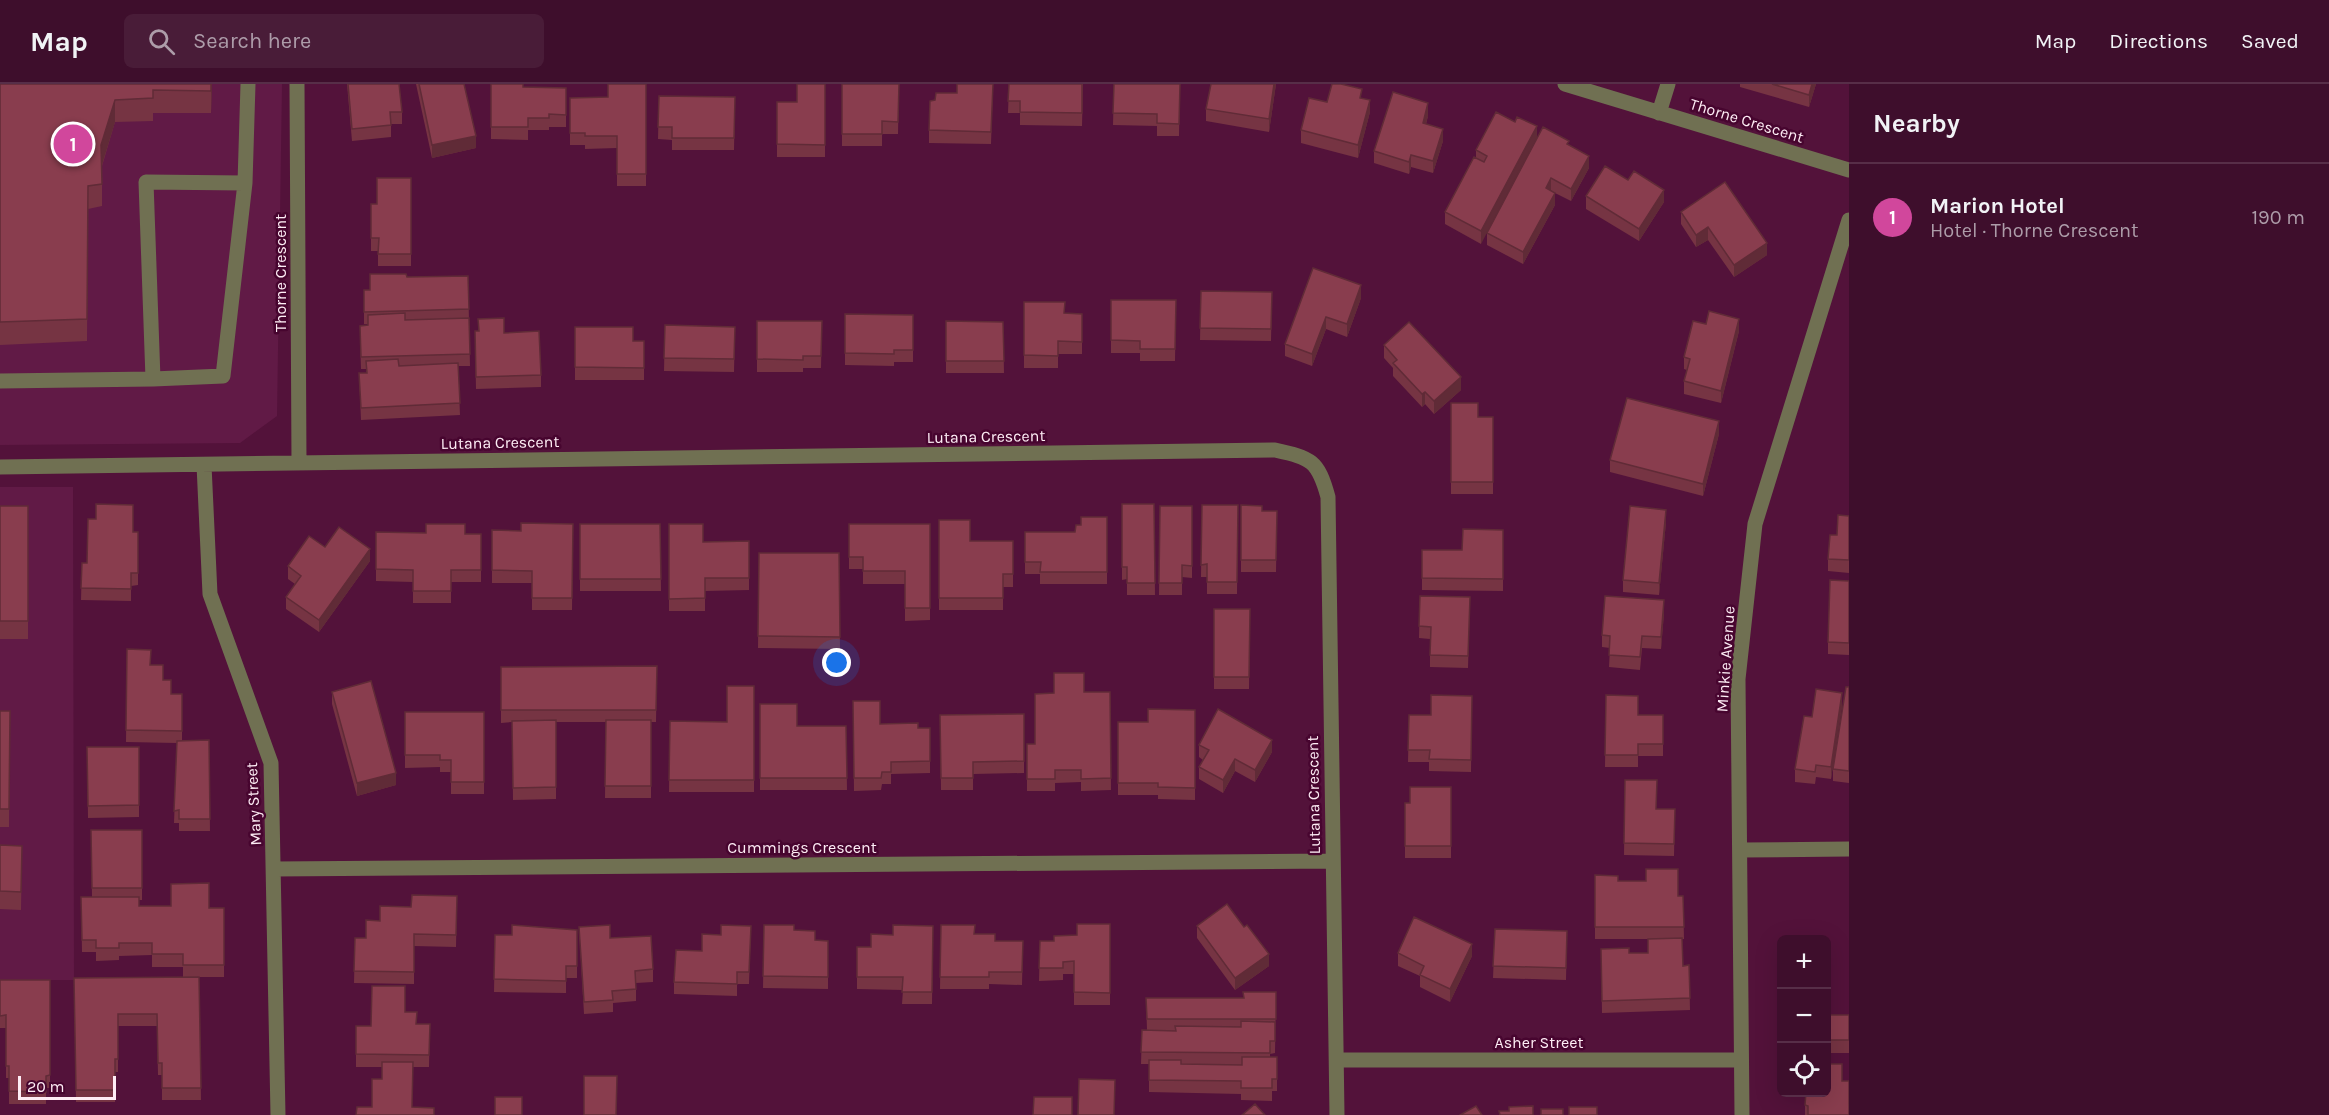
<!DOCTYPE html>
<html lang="en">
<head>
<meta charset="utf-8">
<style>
  body { margin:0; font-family:Karla,sans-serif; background:#491c38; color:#f1f3f6 }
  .controls { position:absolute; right:18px; bottom:18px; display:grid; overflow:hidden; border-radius:9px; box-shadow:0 6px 24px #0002 }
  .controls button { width:54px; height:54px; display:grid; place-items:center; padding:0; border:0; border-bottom:2px solid #572e48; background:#3e0e2c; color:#f1f3f6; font:30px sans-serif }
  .scale { position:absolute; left:18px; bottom:15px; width:98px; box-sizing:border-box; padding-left:6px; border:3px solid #feedf5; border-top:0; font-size:16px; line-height:21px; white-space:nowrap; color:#feedf5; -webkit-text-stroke:4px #47052f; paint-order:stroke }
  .you { position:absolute; left:837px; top:579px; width:21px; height:21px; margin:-15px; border:4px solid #fff; border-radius:50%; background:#1a73e8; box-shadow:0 0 0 9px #1a73e833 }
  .badge { display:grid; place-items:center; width:39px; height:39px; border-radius:50%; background:#39d4a5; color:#fff; font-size:20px; font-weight:700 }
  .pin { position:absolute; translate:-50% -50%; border:3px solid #fff; box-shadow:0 2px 6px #0006 }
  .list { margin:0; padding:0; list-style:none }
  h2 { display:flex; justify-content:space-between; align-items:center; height:78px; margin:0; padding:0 24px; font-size:26px }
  h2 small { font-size:20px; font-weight:400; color:#ad9ca9 }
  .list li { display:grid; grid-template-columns:39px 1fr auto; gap:18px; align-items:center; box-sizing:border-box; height:108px; padding:0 24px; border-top:2px solid #572e48 }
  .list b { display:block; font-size:22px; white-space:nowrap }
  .list p { margin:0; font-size:20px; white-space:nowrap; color:#ad9ca9 }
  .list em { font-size:20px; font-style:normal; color:#ad9ca9 }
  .icon { flex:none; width:33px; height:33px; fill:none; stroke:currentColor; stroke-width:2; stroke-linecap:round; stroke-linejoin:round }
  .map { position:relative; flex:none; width:1849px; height:1031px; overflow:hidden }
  header { display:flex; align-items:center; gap:36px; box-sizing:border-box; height:84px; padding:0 30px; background:#3e0e2c; border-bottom:2px solid #572e48 }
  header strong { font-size:28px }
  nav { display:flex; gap:33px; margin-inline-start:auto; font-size:21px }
  .search { width:420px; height:54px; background:#491c38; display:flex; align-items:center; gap:15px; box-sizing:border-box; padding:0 21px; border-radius:9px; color:#ad9ca9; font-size:22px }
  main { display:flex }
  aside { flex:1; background:#3e0e2c }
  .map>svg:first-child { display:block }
  .built { fill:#611a46 }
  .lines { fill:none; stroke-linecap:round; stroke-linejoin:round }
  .lane { stroke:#707052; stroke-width:15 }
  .street { stroke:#707052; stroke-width:15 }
  .wall { fill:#763443 }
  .shaded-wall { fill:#602b37 }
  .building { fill:#893d4e; stroke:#602b37; stroke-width:1.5 }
  .labels { text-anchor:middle; stroke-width:5; stroke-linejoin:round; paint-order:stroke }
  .street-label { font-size:16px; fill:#feedf5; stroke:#47052f }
</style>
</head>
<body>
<header>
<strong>Map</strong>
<div class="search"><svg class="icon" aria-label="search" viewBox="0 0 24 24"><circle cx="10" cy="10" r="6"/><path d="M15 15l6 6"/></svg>Search here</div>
<nav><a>Map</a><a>Directions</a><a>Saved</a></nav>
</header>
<main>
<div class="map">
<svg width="1849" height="1031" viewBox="0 0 1849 1031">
  <rect width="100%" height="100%" fill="#53123a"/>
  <path class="built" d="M0 0H282L277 332 240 359 0 361Z
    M0 403H73L74 896H0Z"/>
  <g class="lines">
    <path class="lane" d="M153 295 223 292 245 99
      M0 297 153 295 146 98 245 99 248 0"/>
    <path class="street" d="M297 0 299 378
      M1565 0 1849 86
      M1659 29 1668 0
      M204 381 210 510 271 679 278 1031
      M0 383 1275 366C1311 374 1318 376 1328 413L1337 1031
      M1740 766 1849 765
      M274 785 1331 777
      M1337 976H1741
      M1742 1031 1738 595 1755 440 1849 136"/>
  </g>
  <path class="wall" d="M0 0H212L211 29H153V37L115 38 102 82V122L88 125 87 257 0 261Z
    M347 0H399L402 28V40H391V53L352 57Z
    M416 0H464L476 64 432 74Z
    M491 0 523 3 566 4V43H549V46H528V56L491 55Z
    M646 0V102H617V64L585 65V61H570V14L608 13Z
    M825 0V73H777V18H797Z
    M842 0H899L898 50H882V62H842Z
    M993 0 991 60 929 59V46L935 16 957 9Z
    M1009 0H1083L1082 42 1020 41V29H1008Z
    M1114 0H1180L1179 52H1157V42L1113 41Z
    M1276 0 1269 48 1206 37V25Z
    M1740 0H1816L1809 23 1740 3Z
    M659 12 735 13 734 66H672V56L658 55Z
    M1362 15 1370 28 1358 74 1301 59V46L1327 18Z
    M1496 28 1481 160 1445 140V128L1476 74V66Z
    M1428 32 1426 40 1443 57 1433 89 1411 83 1409 90 1374 79V67Z
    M1569 61 1589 84 1571 117 1551 107 1555 121 1523 180 1487 161V149Z
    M411 94V182H378V167H371V120H377Z
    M1586 112 1664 118 1639 157 1586 125Z
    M1681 128 1767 171 1734 193 1708 156 1696 163 1681 140Z
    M468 192 470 282H458L460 331 361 336 359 289H366V285H361L360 254 368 241V240H364V206H370L407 193Z
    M1361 201V214L1347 253 1326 245 1312 282 1285 272V260Z
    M1201 207 1272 208 1271 257 1200 256Z
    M1111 216H1176L1175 277H1140V269H1111Z
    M1024 218 1064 229 1082 230V270H1058V284H1024Z
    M845 230 913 231V278H894V282L845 281Z
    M478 235 504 249 541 291V303L476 305 475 259 478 247Z
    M757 237H822L821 284H803V288H757Z
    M946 237 1003 238 1004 289H946Z
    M1706 240 1739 247 1721 319 1684 310V297L1687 286 1684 285V273Z
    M665 241 735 243 734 288 664 287Z
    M575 243 633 257H644V296H575Z
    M1384 261 1461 306 1434 330 1425 320 1422 323 1393 292V284L1384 274Z
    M1451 319 1478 333H1493V410H1451Z
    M1719 350 1703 412 1610 388V376Z
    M1122 420H1154L1155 511H1127V495L1122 496Z
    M1202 421H1238L1237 510H1207V493H1201Z
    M1241 421 1262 427H1277L1276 488H1241Z
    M0 422H28V555H0Z
    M1160 422H1192V494L1182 493V511H1159Z
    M1849 432V489L1828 487V475L1837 451Z
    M1107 433V500H1040V490H1025V448H1075L1081 441Z
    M939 436 970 457H1013V503H1003V526H939Z
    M1666 438 1659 511 1623 508V496Z
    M573 440 572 526H532V499H492V446L521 447Z
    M580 440H660L661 507H580Z
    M669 440 703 458 749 457V506L705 507V527H669Z
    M849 440H930V536L905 537V500H863V485H849Z
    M1503 446V507L1422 506V466H1462Z
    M133 448H138V501L131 502V517L81 516 82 479H87Z
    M376 448 481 450V498H451V519H413V498L376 497Z
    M325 463 370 477 319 548 286 525V513L295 500 288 495V482Z
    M759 469H839L840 565 758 564Z
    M1849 497V571L1828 570V558Z
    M1420 512 1470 513 1468 584 1430 583V555L1419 554Z
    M1214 525H1250L1249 605H1214Z
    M1664 529 1661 565 1642 564 1640 586 1609 583 1610 564 1602 563V551Z
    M127 565 151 581 163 596 171 610H182V657L209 656 210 747H179V739H174L177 659 126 658Z
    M657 582 656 638H651V714H605L606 638H556V715L513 716 512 638 501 639V583Z
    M754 602V708H669L670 637 727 638Z
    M1849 603V699L1833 697V685Z
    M332 608 396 701 357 712 332 620Z
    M1084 608H1110L1111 706 1081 707V698L1055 699V707H1027V660H1035Z
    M1606 611 1638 631H1663V672H1638V683H1605Z
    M1472 612 1471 688 1429 687V678H1408L1409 631H1431Z
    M853 617 880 640 918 644H930V689L891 690V700H882L881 706 854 707Z
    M760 620 797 642H846L847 706H760Z
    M1842 622 1831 695 1816 693 1815 700 1795 698V685L1812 633Z
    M1195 626V716L1158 715V711H1118V638H1148Z
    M0 627H10L9 743H0Z
    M405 628H484V710H451V688H440V683L405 684Z
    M1024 630V689L973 690V706H941L940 631Z
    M1199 661 1272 668 1255 698 1235 687 1223 709 1199 695V683L1203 676 1199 673Z
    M87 663H139V733L88 734Z
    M1625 696 1657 725H1675L1674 772 1624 771Z
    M1451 703V774H1405V719H1410Z
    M91 746H142V816H139V822L224 824V893H199L201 1016H162V991H158L157 942H118V988H115V1018H76L74 894 183 893V883H152V871L119 872V876L96 877V868H82L81 813H92Z
    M0 761 22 762 21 826 0 825Z
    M1595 791 1678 812H1683L1684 855H1682L1683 882 1689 881 1690 926 1602 929 1601 865 1629 869H1648V855H1595Z
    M457 812 456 863 414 862V900L354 899 355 854H366L380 837 411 823Z
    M1110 840V921H1074V890H1063V896L1039 897 1040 857H1054L1077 851Z
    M764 841 815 856 828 857V905L763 904Z
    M941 841 974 850 995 857H1023L1022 901 989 900V905H940Z
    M751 842 749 900H737V912L674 910V898L702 867 721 851Z
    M933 842 932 920H902L903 906 857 905V863H871L893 851Z
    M1197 842 1269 882 1235 906 1197 854Z
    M579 843 610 854 653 885V898L636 899V917L613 919V928L584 930Z
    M1495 845 1567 847 1566 896 1493 894Z
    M577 846V894H566V909L494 908 495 851H512Z
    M1398 869 1472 872 1450 918 1420 903V892L1398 882Z
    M0 896H50V1004H46V1020H9V994H6V944H0Z
    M1276 908 1275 969 1270 970V973H1277V1007H1272V1017L1241 1016V1010L1149 1008V980H1141L1142 946H1147L1146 914H1244Z
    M405 928 416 940H430L429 983H413L372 1023 382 995V983H356V942H371Z
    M1827 931H1849V969H1827Z
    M1842 997 1849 1031H1805V1021Z"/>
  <path class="shaded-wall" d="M211 0H212L211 29Z
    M1274 0H1276L1269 48V35Z
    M1812 0H1816L1809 23V11Z
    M115 16V38L101 84V61Z
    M1370 16V28L1358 74V61Z
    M1428 19V32L1423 51V39Z
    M1537 42V55L1481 160V147Z
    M1443 45V57L1433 89V77Z
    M476 52V64L432 74V61Z
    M1411 71V83L1409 90V78Z
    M1589 72V84L1571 117V105Z
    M1551 94V107L1546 104Z
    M1664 106V118L1639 157V145Z
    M1555 109V121L1523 180V168Z
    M1708 143V156L1696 163V151Z
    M1767 159V171L1734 193V181Z
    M1361 201V214L1347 253V240Z
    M1326 233V245L1312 282V270Z
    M1739 235V247L1721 319V307Z
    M1461 293V306L1434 330V317Z
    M1425 308V320L1422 323V310Z
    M1719 337V350L1703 412V400Z
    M1666 426V438L1659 511V499Z
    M370 465V477L319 548V536Z
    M1664 516V529L1661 565V553Z
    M1842 609V622L1831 695V683Z
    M1272 656V668L1255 698V686Z
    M1235 675V687L1223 709V696Z
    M396 689V701L357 712V699Z
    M1472 860V872L1450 918V905Z
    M1269 870V882L1235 906V894Z"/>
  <path class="building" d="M0 0H211V7L153 6V14L115 16 101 61 102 100 88 102 87 235 0 238Z
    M348 0H399L402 28H390L391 41 352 45Z
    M419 0H464L476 52 432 61Z
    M491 0H523V3L566 4V31L549 30V34H528V43H491Z
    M608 0H646V90H617V52H585V49H570V14L608 13Z
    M797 0H825V61L777 60V18H797Z
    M842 0H899L898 38 882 37V50H842Z
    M957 0H993L991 48 929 46 930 17 935 16 936 9H957Z
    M1009 0H1082V29L1020 28V17H1008Z
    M1114 0H1180L1179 40 1157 39V30L1113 29Z
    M1211 0H1274L1269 35 1206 25Z
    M1332 0H1341L1362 5 1360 14 1370 16 1358 61 1301 46 1309 14 1327 18Z
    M1772 0H1812L1809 11Z
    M1393 8 1428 19 1423 39 1443 45 1433 77 1411 71 1409 78 1374 67Z
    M659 12 735 13 734 54H672V43H658Z
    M1496 28 1515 38 1517 33 1537 42 1481 147 1445 128 1474 73 1484 78 1487 72 1476 66Z
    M1543 43 1569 57 1567 60 1589 72 1571 105 1551 94 1546 104 1555 109 1523 168 1487 149Z
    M1605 82 1628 96 1634 87 1664 106 1639 145 1586 112Z
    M377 94H411V170H378L379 154H371V120H377Z
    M1725 98 1767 159 1734 181 1708 143 1696 151 1681 128Z
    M1313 184 1361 201 1347 240 1326 233 1312 270 1285 260Z
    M370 190H406L407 193 468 192 469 225 364 228V206H370Z
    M1201 207 1272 208 1271 245 1200 244Z
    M1111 216H1176L1175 265H1140V257L1111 256Z
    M1024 218H1065L1064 229 1082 230V258L1058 257V272L1024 271Z
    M1709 227 1739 235 1721 307 1684 297 1690 275 1684 273 1693 237 1706 240Z
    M405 229V236L469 234 470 270 361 273 360 242 368 241V231Z
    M845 230 913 231V266H894V270L845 269Z
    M504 234V249L539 247 541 291 476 293 475 247H479L478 235Z
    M757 237H822L821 272H803V276L757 275Z
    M946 237 1003 238 1004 277H946Z
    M1409 238 1461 293 1434 317 1425 308 1422 310 1393 279 1397 276 1384 261Z
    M665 241 735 243 734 275 664 274Z
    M575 243H633V257H644V284L575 283Z
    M398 275 399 282 458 279 460 319 361 324 359 289H367L366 277Z
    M1627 314 1719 337 1703 400 1610 376Z
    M1451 319H1478V333H1493V398H1451Z
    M96 420 133 421V448H138V489H131V505L81 504 82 479H87L88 435H96Z
    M1122 420H1154L1155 499H1127V483H1122Z
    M1202 421H1238L1237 498H1207V480L1201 481Z
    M1241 421 1262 422V427H1277L1276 476H1241Z
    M0 422H28V537H0Z
    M1160 422H1192V482L1182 481V499H1159Z
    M1630 422 1666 426 1659 499 1623 496Z
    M1838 431 1849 432V476L1828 475 1830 451H1837Z
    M1081 433H1107V488H1040L1041 478H1025V448H1075L1076 441H1081Z
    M939 436H970V457H1013V490H1003V514H939Z
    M521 439 573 440 572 514H532V487L492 486V446L521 447Z
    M426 440H465V450H481V486H451V507H413V486L376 485V448L426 449Z
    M580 440H660L661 495H580Z
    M669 440H703V458L749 457V494H705V514L669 515Z
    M849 440H930V524H905V487H863V473H849Z
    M339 443 370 465 319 536 286 513 301 492 288 482 309 452 325 463Z
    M1463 445 1503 446V495L1422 494V466H1462Z
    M759 469H839L840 553 758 552Z
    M1830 496 1849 497V559L1828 558Z
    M1420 512 1470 513 1468 572 1430 571 1431 543 1419 542Z
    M1605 512 1664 516 1661 553 1642 552 1640 573 1609 571 1610 552 1602 551Z
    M1214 525H1250L1249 593H1214Z
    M127 565 151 566 150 581H163V596H171V610H182V647L126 646Z
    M657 582 656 626H501V583Z
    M1054 589H1084V608H1110L1111 694 1081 695V686H1055V695H1027V660H1035V610L1054 609Z
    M371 597 396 689 357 699 332 608Z
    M727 602H754V696H669L670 637 727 638Z
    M1846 603H1849V687L1833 685Z
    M1816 605 1842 609 1831 683 1816 681 1815 688 1795 685 1804 632 1812 633Z
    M1431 611 1472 612 1471 676 1429 675 1430 666H1408L1409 631H1431Z
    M1606 611 1638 612V631H1663V660H1638V671H1605Z
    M853 617H880V640L918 639V644H930V677L891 678V688H882L881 694H854Z
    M760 620H797V642H846L847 694H760Z
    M1148 625 1195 626V704L1158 703V699H1118V638H1148Z
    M1218 625 1272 656 1255 686 1235 675 1223 696 1199 683 1209 666 1199 661Z
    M0 627H10L9 725H0Z
    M405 628H484V698H451V676H440V671H405Z
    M1024 630V677L973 678V694H941L940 631Z
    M556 636V703L513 704 512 637Z
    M606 636H651V702H605Z
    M209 656 210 735H179V726L174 727 177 657Z
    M87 663H139V721L88 722Z
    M1625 696H1657L1656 725H1675L1674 760 1624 759Z
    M1410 703H1451V762H1405V719H1410Z
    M91 746H142V804H92Z
    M0 761 22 762 21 808 0 807Z
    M1646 785H1678V812H1683L1684 843H1595V791L1618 792V797H1646Z
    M209 799V824H224V881H183V870H152V859H119V864H96V856H82L81 813H139V822H171V800Z
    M412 811 457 812 456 851 414 850V888L354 887 355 854H366V836L380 837V822L411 823Z
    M1227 820 1244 843 1247 841 1269 870 1235 894 1197 842Z
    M1414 833 1472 860 1450 905 1420 891 1424 882 1398 869Z
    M1077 840H1110V909L1074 908V877L1063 878V884H1039L1040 857H1054V852L1077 851Z
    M512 841 577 846V882H566V897L494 895 495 851H512Z
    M610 841V854L651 852 653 885 635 887 636 905 612 907 613 916 584 918 579 843Z
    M721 841 751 842 749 888H737V900L674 898 676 866 702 867V850L721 851Z
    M764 841H794V846L815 847V856L828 857V893L763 892Z
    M893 841 933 842 932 908H902L903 893H857V863H871V850L893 851Z
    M941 841H975L974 850H995V857H1023L1022 888H989V893H940Z
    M1495 845 1567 847 1566 884 1493 882Z
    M1682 854 1683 882 1689 881 1690 914 1602 917 1601 865 1629 864V869H1648V855Z
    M199 893 201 1004H162V979H158L157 930H118V975H115V1006H76L74 894Z
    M0 896H50V991L46 992V1008L9 1007V982H6V931L0 932Z
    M372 902H405V928H417L416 940H430L429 971 356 970V942H371Z
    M1243 908H1276V935H1147L1146 914H1244Z
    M1827 931H1849V956H1827Z
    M1241 937 1275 938V957H1270V969L1141 968 1142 946 1176 947 1175 942 1241 943Z
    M1242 973H1277V995H1272V1004H1241V997L1149 996V976H1181V980L1242 981Z
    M382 978H413L412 1023 434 1024V1031H356L357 1023H372V995H382Z
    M1827 980H1842V997H1849V1031H1808V1022L1805 1021 1806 1008H1827Z
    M584 992H617L616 1031H584Z
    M1079 995 1115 996 1114 1031H1078Z
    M495 1013H522V1031H495Z
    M1034 1013H1072V1031H1033Z
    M1255 1020 1265 1031H1242Z
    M1476 1022 1482 1031H1460Z
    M1533 1022V1031H1500L1499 1027H1509V1023Z
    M1569 1023H1597V1031H1569Z
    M1541 1025H1563V1031H1541Z"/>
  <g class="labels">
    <g class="street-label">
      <text transform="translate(1747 36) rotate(17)" y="6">Thorne Crescent</text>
      <text transform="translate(280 189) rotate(-90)" y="6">Thorne Crescent</text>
      <text transform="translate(986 352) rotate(-1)" y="6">Lutana Crescent</text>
      <text transform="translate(500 358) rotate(-1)" y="6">Lutana Crescent</text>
      <text transform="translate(1725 575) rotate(-86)" y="6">Minkie Avenue</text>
      <text transform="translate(1313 711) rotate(-91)" y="6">Lutana Crescent</text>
      <text transform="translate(253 720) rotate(-93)" y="6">Mary Street</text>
      <text x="802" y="769">Cummings Crescent</text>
      <text x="1539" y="964">Asher Street</text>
    </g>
  </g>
</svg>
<div class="controls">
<button>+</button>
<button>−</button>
<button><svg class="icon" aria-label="locate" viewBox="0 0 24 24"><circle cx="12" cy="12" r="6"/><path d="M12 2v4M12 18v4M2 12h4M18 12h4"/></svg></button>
</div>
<div class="scale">20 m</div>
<div class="you"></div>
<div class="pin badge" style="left:73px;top:60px;background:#d1479c">1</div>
</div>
<aside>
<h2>Nearby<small></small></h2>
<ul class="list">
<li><span class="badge" style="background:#d1479c">1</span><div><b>Marion Hotel</b><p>Hotel · Thorne Crescent</p></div><em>190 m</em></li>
</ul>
</aside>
</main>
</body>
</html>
